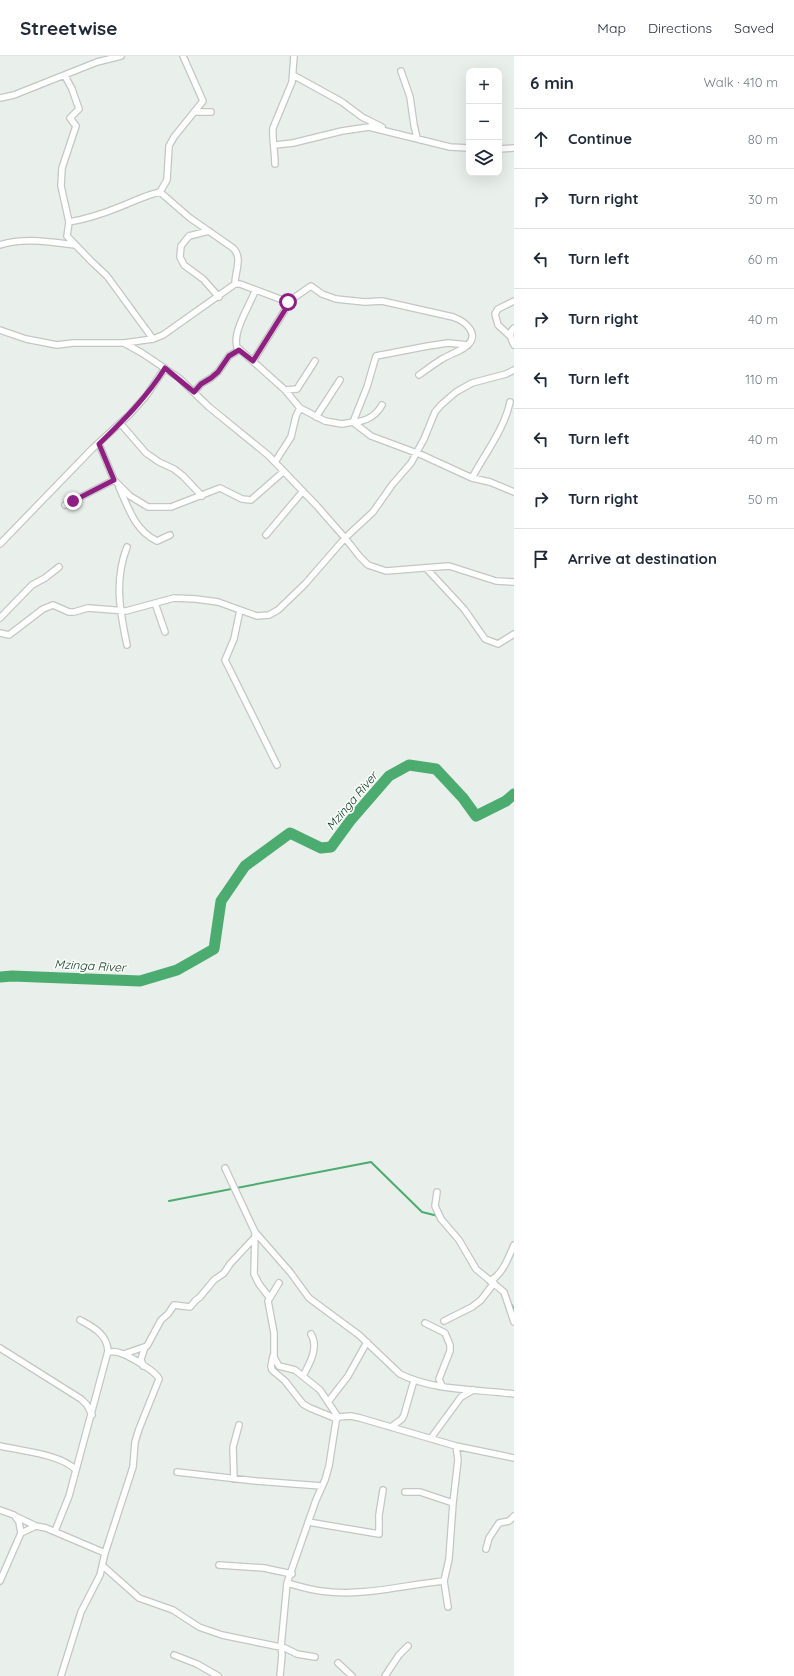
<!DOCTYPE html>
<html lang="en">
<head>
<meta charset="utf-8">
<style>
  body { margin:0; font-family:Quicksand,sans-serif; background:#f6f6f7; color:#1f2937 }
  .controls { position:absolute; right:12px; top:12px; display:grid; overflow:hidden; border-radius:8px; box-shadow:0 4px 16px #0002 }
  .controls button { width:36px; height:36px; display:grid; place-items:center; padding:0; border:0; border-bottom:1px solid #e0e1e3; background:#fff; color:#1f2937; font:20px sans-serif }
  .stop { position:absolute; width:12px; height:12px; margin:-9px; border:3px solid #8f1f81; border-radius:50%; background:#fff }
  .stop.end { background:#8f1f81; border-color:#fff; box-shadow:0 1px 4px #0008 }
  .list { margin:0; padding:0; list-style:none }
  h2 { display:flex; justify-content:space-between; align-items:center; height:52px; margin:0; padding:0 16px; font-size:17px }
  h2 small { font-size:13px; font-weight:400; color:#747a83 }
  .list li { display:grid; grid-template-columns:26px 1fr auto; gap:12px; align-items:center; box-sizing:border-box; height:60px; padding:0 16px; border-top:1px solid #e0e1e3 }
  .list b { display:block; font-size:15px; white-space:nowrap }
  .list em { font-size:13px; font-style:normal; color:#747a83 }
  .icon { flex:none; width:22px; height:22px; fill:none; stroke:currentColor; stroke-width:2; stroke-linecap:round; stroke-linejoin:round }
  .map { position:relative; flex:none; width:514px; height:1620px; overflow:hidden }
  header { display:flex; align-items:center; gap:24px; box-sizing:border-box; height:56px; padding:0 20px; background:#fff; border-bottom:1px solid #e0e1e3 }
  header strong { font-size:19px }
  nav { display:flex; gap:22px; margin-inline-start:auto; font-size:14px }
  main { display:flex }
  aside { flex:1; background:#fff }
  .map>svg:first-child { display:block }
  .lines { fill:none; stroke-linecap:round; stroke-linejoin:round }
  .stream { stroke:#4cac70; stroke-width:2 }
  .river { stroke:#4cac70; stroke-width:11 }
  .minor-casing { stroke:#c2c7c3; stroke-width:8 }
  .minor { stroke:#fff; stroke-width:5.5 }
  .route { stroke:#8f1f81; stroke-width:5 }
  .labels { text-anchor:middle; stroke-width:3.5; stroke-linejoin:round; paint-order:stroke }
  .water-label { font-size:12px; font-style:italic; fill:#0f371f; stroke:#f7fcf8 }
</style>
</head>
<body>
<header>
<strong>Streetwise</strong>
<nav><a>Map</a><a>Directions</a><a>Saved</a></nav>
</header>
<main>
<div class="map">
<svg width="514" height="1620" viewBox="0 0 514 1620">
  <rect width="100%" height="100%" fill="#e9efeb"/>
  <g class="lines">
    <path class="stream" d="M169 1145 371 1106 422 1156 438 1160
      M510 1246 514 1253"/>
    <path class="river" d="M0 921 12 920 140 925 177 914 214 893 221 845 245 810 290 777 321 792 331 791 350 765 389 720 409 709 436 713 463 742 476 760 506 745 514 738"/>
    <g class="minor-casing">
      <path id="minor" d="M183 0 203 45 174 81 169 90 167 124 160 136 190 162 233 192C243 202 235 215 235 228
        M401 15 410 41 414 69 417 82
        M293 19 342 46 362 61 382 71
        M65 20 72 33 79 53 70 62 76 70 62 112 61 130 69 166 67 180 91 205 107 220 153 283
        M0 42 14 39 97 6 121 0
        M195 56H211
        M275 89 293 87 342 75 369 71 450 91 469 92
        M499 93 514 92
        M275 108C275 97 272 82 273 72L292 26 294 0
        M69 166C87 163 105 157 122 150 135 145 146 139 160 136
        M209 175 189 180 181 190 180 201 184 209 203 223 219 241
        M0 189C24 181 50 186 75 189
        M255 235C250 249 232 276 237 291L285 334 300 352 325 365 342 368 353 366 371 380 422 399 472 422 490 426 514 436
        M514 272C508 277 511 283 514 289
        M0 274 26 283 57 289 73 287H124L142 297 179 322 209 351 268 399 317 450 345 482 360 501 368 509 386 515 449 510 496 525 514 526
        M510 280 498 269 495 258 498 253 514 245
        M124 287 153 283 163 279 235 228H240L288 246
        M253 305 285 254 288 246 311 230 322 238 336 243 365 246 382 245 453 261C467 266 482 280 464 292 457 296 449 299 442 303 434 308 426 314 419 319
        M285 334 297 333 315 305
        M194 336 201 328 211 322 218 316 229 300 239 294
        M382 349C376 360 365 366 353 366L367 331 376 300 428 290 448 287 468 289
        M316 361 340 324
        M120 367 146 397 159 406 174 413 183 420 202 440
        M99 388 114 424 130 440 148 451H171L220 432 242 443 251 444 283 416
        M275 406 291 381 296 360 300 352
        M472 422C485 397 504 374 510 346
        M119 431C128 451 135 475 157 485L170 479
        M65 449 114 424
        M266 479 303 435
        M0 488 92 393 129 359 146 340 165 312
        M426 512 464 553 485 583 498 588 514 578
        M155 547 165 576
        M240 554 234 583 225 604 277 709
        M0 562 32 529 45 522 59 511
        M0 577 9 579 43 553 53 549 69 556H74L88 552 126 555 174 542 196 543 218 546 257 560 269 559 278 554 305 528 345 482 373 456 392 429 411 407 424 383 435 356 441 349 456 336 472 327 506 318 514 314
        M127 589C120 556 114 524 127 491
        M225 1112 255 1176 254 1218 259 1228 269 1241
        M437 1136 435 1150 441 1163 459 1184 476 1213 504 1236 514 1266
        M255 1176 290 1216 309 1242 359 1279 400 1318C433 1335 478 1333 514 1338
        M490 1225C503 1218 508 1202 514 1189
        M279 1227 268 1245 274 1277V1301L276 1305 279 1310 295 1314 320 1334 338 1361
        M444 1265 472 1251 481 1244 494 1227
        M425 1267 445 1277 450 1289V1295L439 1323 442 1330
        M0 1292 81 1343 87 1349 92 1359
        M124 1298 147 1290 161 1264 168 1258 174 1249 190 1251 195 1245 200 1241 214 1224 224 1217 230 1208 255 1181
        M273 1300 271 1310 272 1314 285 1325 303 1348 310 1352 337 1363
        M143 1310 141 1303 145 1291
        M303 1320C310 1307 319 1291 311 1278
        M328 1346 348 1320 367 1286
        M391 1371 402 1363 404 1359 414 1324
        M431 1382 461 1341 473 1334
        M0 1390C21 1395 61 1398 76 1414
        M177 1416 256 1425 322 1430
        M234 1423 233 1391 239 1369
        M405 1436H420L453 1447
        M0 1454 14 1459 19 1466 21 1477 0 1525
        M15 1460 36 1470
        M308 1466 379 1478V1459L383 1434
        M55 1475 69 1440 108 1295C107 1278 93 1271 80 1264
        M21 1477 36 1470 46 1472 105 1497
        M486 1493 489 1482 499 1467 509 1465 514 1460
        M219 1509 264 1512 292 1518
        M103 1510 139 1542 173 1554 199 1571 222 1579 285 1592 297 1598 315 1601
        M287 1527C298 1530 310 1534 321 1535 362 1541 404 1529 444 1525
        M448 1551 444 1525 449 1503 453 1447 458 1404 456 1390
        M174 1599 197 1608 218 1620
        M338 1607 352 1620
        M61 1620 81 1556 100 1519 105 1497 133 1411 135 1386 139 1373 159 1323C157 1316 128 1299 120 1297 116 1295 112 1296 108 1296
        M280 1620 282 1599 281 1591 287 1527 316 1444 325 1424 329 1410 336 1365 338 1361 351 1360 360 1362 456 1390 514 1402
        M385 1620 399 1599 408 1590"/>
    </g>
    <use href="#minor" class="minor"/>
  </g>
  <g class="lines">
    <path class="route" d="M73 445 114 424 99 388C124 364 147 341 165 312L194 336 201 328 211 322 218 316 229 300 239 294 253 305 285 254 288 246"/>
  </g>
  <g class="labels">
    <g class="water-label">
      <text transform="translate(352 745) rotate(-50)" y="4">Mzinga River</text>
      <text transform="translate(90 910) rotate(3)" y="4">Mzinga River</text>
    </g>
  </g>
</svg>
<div class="controls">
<button>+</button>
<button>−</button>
<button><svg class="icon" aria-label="layers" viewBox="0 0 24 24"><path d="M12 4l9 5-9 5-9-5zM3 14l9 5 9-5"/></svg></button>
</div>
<div class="stop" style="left:288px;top:246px"></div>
<div class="stop end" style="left:73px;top:445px"></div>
</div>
<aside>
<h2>6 min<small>Walk · 410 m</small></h2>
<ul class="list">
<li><svg class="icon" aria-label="ahead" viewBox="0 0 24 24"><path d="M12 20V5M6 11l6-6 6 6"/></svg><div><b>Continue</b></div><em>80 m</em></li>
<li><svg class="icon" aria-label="right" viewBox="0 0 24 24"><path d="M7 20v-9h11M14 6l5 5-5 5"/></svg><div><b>Turn right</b></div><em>30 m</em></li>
<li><svg class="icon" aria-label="left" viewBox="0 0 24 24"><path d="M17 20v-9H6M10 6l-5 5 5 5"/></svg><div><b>Turn left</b></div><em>60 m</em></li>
<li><svg class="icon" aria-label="right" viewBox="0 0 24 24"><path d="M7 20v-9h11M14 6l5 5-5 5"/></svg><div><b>Turn right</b></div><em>40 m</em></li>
<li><svg class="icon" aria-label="left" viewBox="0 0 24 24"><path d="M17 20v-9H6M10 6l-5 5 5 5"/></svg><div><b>Turn left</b></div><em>110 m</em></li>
<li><svg class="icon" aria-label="left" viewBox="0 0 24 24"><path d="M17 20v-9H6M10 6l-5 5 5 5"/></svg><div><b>Turn left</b></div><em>40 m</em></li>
<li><svg class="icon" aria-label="right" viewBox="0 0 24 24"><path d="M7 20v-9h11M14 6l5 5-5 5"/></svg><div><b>Turn right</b></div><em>50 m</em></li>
<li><svg class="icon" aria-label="arrive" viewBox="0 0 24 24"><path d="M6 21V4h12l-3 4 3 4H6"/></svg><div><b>Arrive at destination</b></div></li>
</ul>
</aside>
</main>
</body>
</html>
